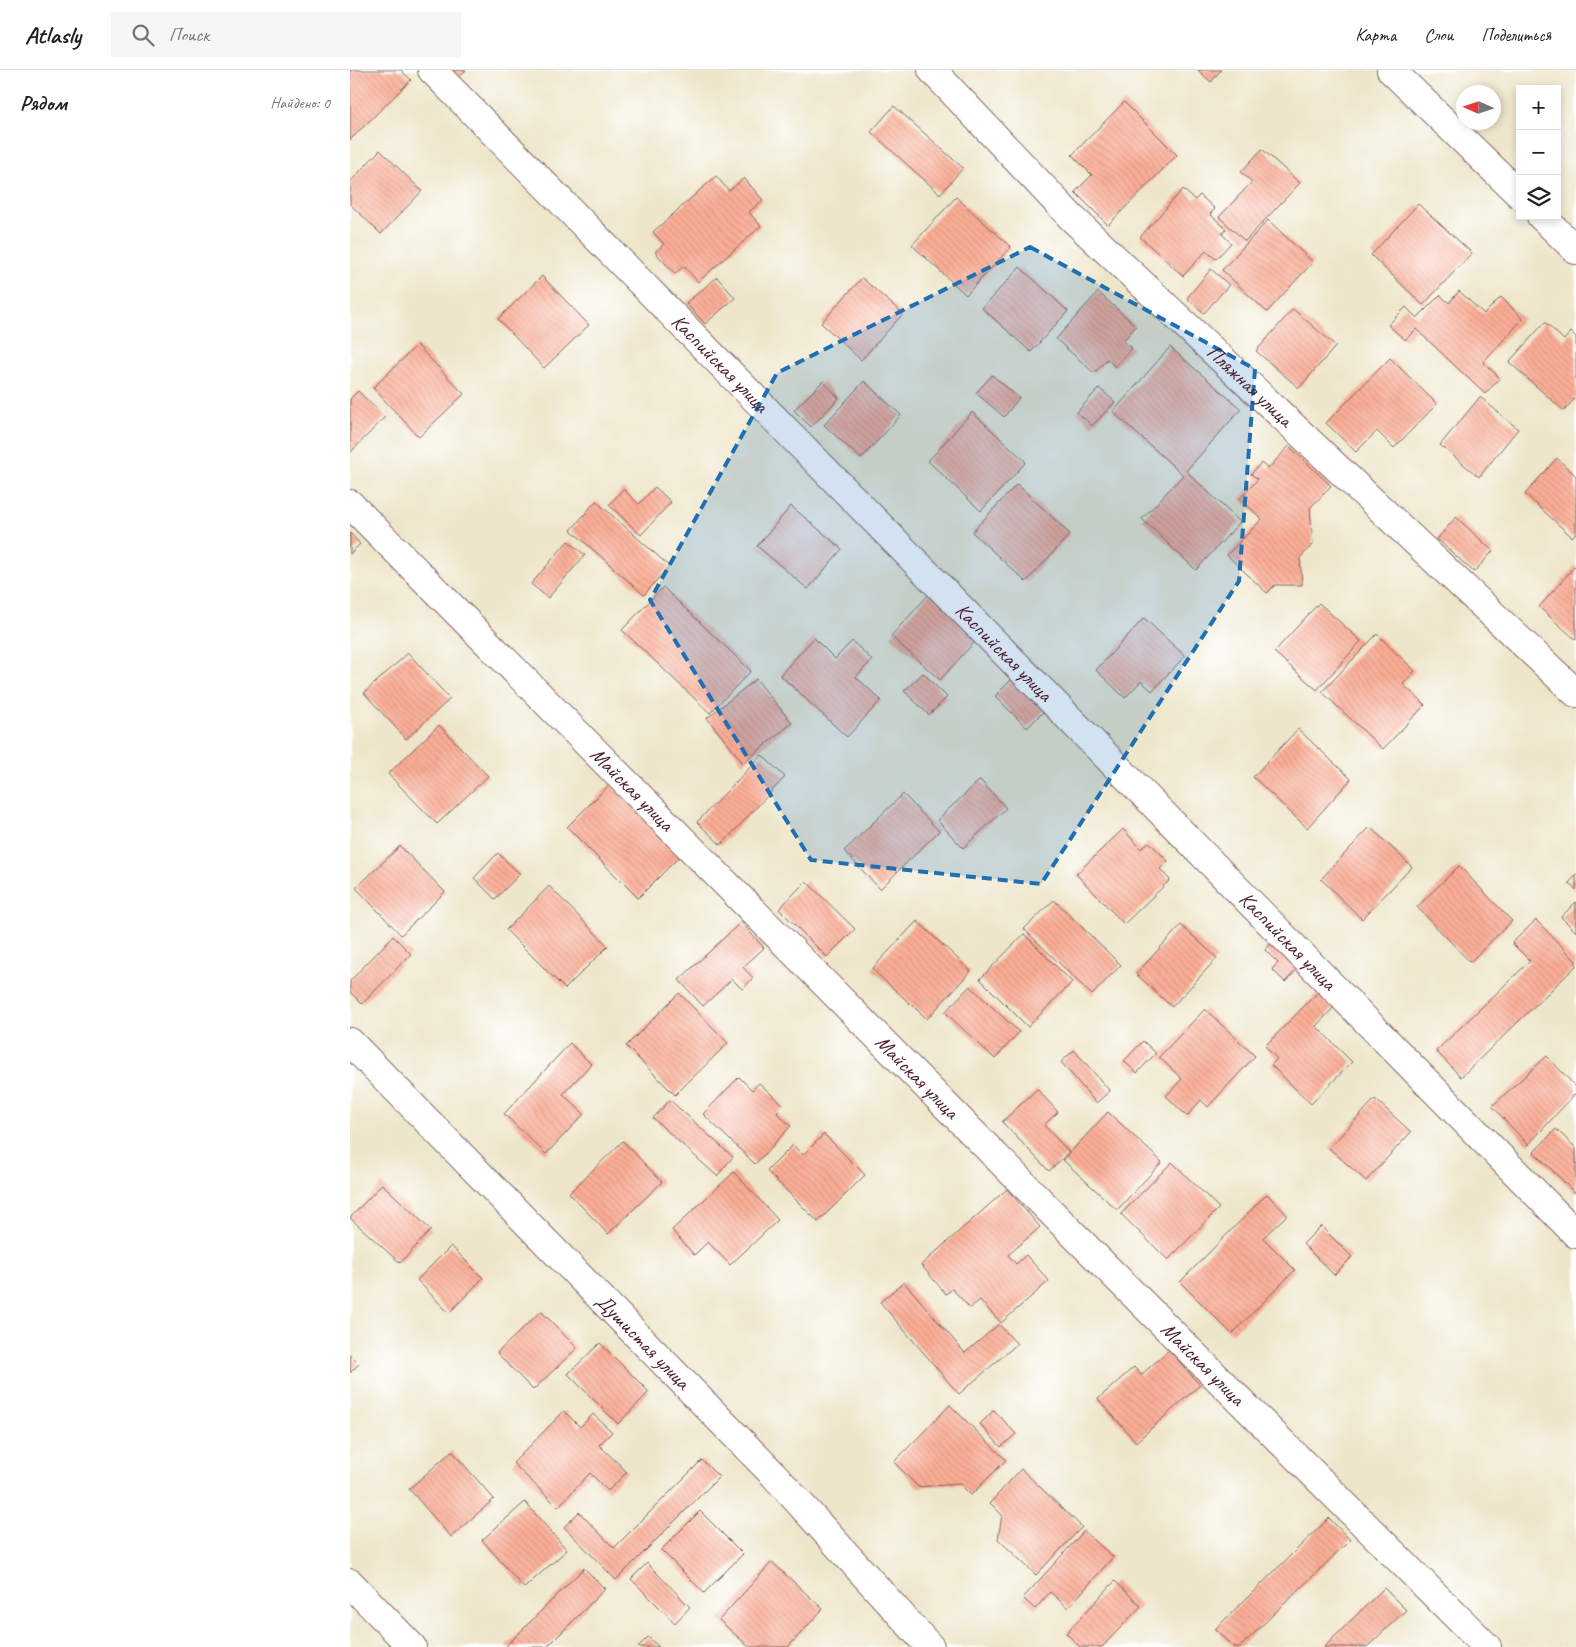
<!DOCTYPE html>
<html lang="ru">
<head>
<meta charset="utf-8">
<style>
  body { margin:0; font-family:Caveat,sans-serif; background:#f6f6f6; color:#202124 }
  .controls { position:absolute; right:15px; top:15px; display:grid; overflow:hidden; border-radius:0px; box-shadow:0 2px 8px #0003 }
  .controls button { width:45px; height:45px; display:grid; place-items:center; padding:0; border:0; border-bottom:1px solid #e0e0e0; background:#fff; color:#202124; font:25px sans-serif }
  .compass { position:absolute; left:1106px; top:15px; width:45px; height:45px; border-radius:50%; background:#fff; box-shadow:0 2px 8px #0003; rotate:273deg }
  .list { margin:0; padding:0; list-style:none }
  h2 { display:flex; justify-content:space-between; align-items:center; height:65px; margin:0; padding:0 20px; font-size:21px }
  h2 small { font-size:16px; font-weight:400; color:#757577 }
  .icon { flex:none; width:28px; height:28px; fill:none; stroke:currentColor; stroke-width:2; stroke-linecap:round; stroke-linejoin:round }
  .map { position:relative; flex:none; width:1226px; height:1577px; overflow:hidden }
  header { display:flex; align-items:center; gap:30px; box-sizing:border-box; height:70px; padding:0 25px; background:#fff; border-bottom:1px solid #e0e0e0 }
  header strong { font-size:24px }
  nav { display:flex; gap:28px; margin-inline-start:auto; font-size:18px }
  .search { width:350px; height:45px; background:#f6f6f6; display:flex; align-items:center; gap:12px; box-sizing:border-box; padding:0 18px; border-radius:0px; color:#757577; font-size:19px }
  main { display:flex }
  aside { flex:1; background:#fff }
  .map>svg:first-child { display:block }
  .building { fill:url(#building-back-hatch) }
  .lines { fill:none; stroke-linecap:round; stroke-linejoin:round }
  .street-casing { stroke:#836563; stroke-width:30 }
  .street { stroke:#fff; stroke-width:28 }
  .marked { fill:#1f6fb2; fill-opacity:0.2; stroke:#1f6fb2; stroke-width:4; stroke-dasharray:10 6; stroke-linejoin:round }
  .labels { text-anchor:middle; stroke-width:4; stroke-linejoin:round; paint-order:stroke }
  .street-label { font-size:21px; fill:#4a1f2b; stroke:#fff }
</style>
</head>
<body>
<header>
<strong>Atlasly</strong>
<div class="search"><svg class="icon" aria-label="search" viewBox="0 0 24 24"><circle cx="10" cy="10" r="6"/><path d="M15 15l6 6"/></svg>Поиск</div>
<nav><a>Карта</a><a>Слои</a><a>Поделиться</a></nav>
</header>
<main>
<aside>
<h2>Рядом<small>Найдено: 0</small></h2>
<ul class="list">
</ul>
</aside>
<div class="map">
<svg width="1226" height="1577" viewBox="0 0 1226 1577">
  <defs>
    <pattern id="building-back-hatch" width="6" height="6" patternUnits="userSpaceOnUse" patternTransform="scale(1.25)"><rect width="6" height="6" fill="#faad95"/><path d="M-1 5l2 2M0 0l6 6M5-1l2 2" fill="none" stroke="#d89481"/></pattern>
  </defs>
  <rect width="100%" height="100%" fill="#fff"/>
  <filter id="ink" filterUnits="userSpaceOnUse"><feTurbulence type="fractalNoise" baseFrequency=".02" numOctaves="2"/><feDisplacementMap in="SourceGraphic" scale="10" xChannelSelector="R" yChannelSelector="G"/><feConvolveMatrix kernelMatrix="1 2 1 2 8 2 1 2 1" color-interpolation-filters="sRGB"/></filter>
  <filter id="wash" filterUnits="userSpaceOnUse"><feTurbulence type="fractalNoise" baseFrequency=".0096" numOctaves="4" result="noise"/><feDisplacementMap in="SourceGraphic" scale="20" xChannelSelector="R" yChannelSelector="G"/><feGaussianBlur stdDeviation="1.12" result="paint"/><feColorMatrix in="noise" values="0 0 0 0 0 0 0 0 0 0 0 0 0 0 0 0 0 1.4 0 .05"/><feComposite in="paint" operator="in"/></filter>
  <g filter="url(#wash)">
    <rect width="100%" height="100%" fill="#eee6ca"/>
    <g id="blocks">
      <path class="building" d="M0 0H51L61 10 0 70Z
        M100 0H116L108 8Z
        M848 0H871L861 12Z
        M774 32 827 85 758 155 725 122 742 105 722 85Z
        M544 36 613 98 590 124 521 62Z
        M912 79 950 113 895 171 869 147 902 112 891 102Z
        M30 80 72 121 31 164 0 134V112Z
        M366 106 379 121 394 108 413 130 399 142 411 156 348 212 334 196 325 204 305 182 314 174 303 162Z
        M833 119 845 130 850 125 865 139 860 144 876 159 872 164 881 173 866 189 856 181 833 206 790 167Z
        M606 127 661 177 616 225 562 175Z
        M1068 134 1122 183 1073 235 1021 185Z
        M918 150 963 192 917 242 872 200Z
        M670 197 718 241 681 282 632 238Z
        M861 199 879 215 854 243 837 228Z
        M192 206 239 255 194 298 148 249Z
        M367 207 385 228 355 254 336 233Z
        M512 208 553 244 511 290 471 253Z
        M1109 221 1134 244 1151 227 1173 249 1133 292 1150 308 1135 324 1066 259 1055 270 1038 255 1056 237 1067 248 1090 225 1099 233Z
        M748 222 786 256 773 271 782 278 765 297 757 289 744 303 706 269Z
        M943 239 986 276 949 318 906 281Z
        M1195 252 1214 270 1221 262 1226 267V327L1214 341 1159 292Z
        M67 275 114 324 69 367 23 318Z
        M820 277 891 339 836 401 890 452 846 500 792 449 833 405 763 342Z
        M1040 288 1087 334 1044 378 1027 361 1006 382 976 353Z
        M642 305 669 328 654 347 626 323Z
        M473 311 489 328 461 357 444 340Z
        M514 311 551 345 511 389 474 355Z
        M749 318 765 332 742 356 727 342Z
        M8 321 35 347 0 383V329Z
        M1130 327 1168 359 1129 407 1090 375Z
        M622 342 676 392 631 441 578 391Z
        M939 376 981 416 960 438 963 474 950 488 952 515H925L917 523 877 485 912 449 890 429 908 409 901 404 911 393 918 399Z
        M1207 388 1226 406V463L1222 467 1175 424Z
        M667 414 720 464 676 512 622 462Z
        M305 417 321 432 291 465 259 435 273 419 289 434Z
        M246 431 319 496 294 525 221 460Z
        M441 436 492 479 458 519 407 476Z
        M1106 447 1143 481 1124 502 1087 469Z
        M0 463 10 474 0 484Z
        M218 471 235 485 198 528 181 514Z
        M1226 495V570L1189 537Z
        M313 517 401 601 360 643 272 560Z
        M582 521 630 566 590 610 541 566Z
        M969 533 1011 571 967 620 924 582Z
        M794 548 835 586 802 621 791 611 775 628 746 600Z
        M1027 564 1065 601 1053 614 1075 635 1033 679 972 622Z
        M464 568 485 589 502 571 522 590 506 607 531 630 497 667 430 605Z
        M58 583 100 629 56 669 14 623Z
        M573 603 597 627 579 645 554 621Z
        M666 605 698 637 677 658 645 626Z
        M406 609 442 653 393 693 357 648Z
        M89 655 138 706 87 754 38 704Z
        M948 659 1001 709 957 758 903 707Z
        M412 685 435 707 371 775 347 752Z
        M630 710 656 738 613 778 587 750Z
        M260 714 331 785 288 828 217 757Z
        M553 724 589 761 530 819 494 781Z
        M1020 757 1062 797 1012 849 971 809Z
        M773 759 791 779 799 772 818 791 810 799 820 810 774 854 726 804Z
        M50 776 95 822 51 865 6 818Z
        M148 783 170 804 145 829 124 808Z
        M1109 796 1162 851 1120 892 1067 837Z
        M1226 805V820L1219 813Z
        M456 811 505 859 477 887 429 839Z
        M199 816 258 876 215 919 156 860Z
        M704 830 771 895 742 925 674 859Z
        M1226 832V862L1211 847Z
        M1186 850 1226 891V896L1111 1007 1086 981 1180 891 1162 873Z
        M567 851 621 901 577 949 522 899Z
        M391 852 414 878 393 897 403 908 392 919 382 909 353 936 329 910Z
        M831 855 867 888 822 937 786 904Z
        M674 864 722 912 678 957 630 909Z
        M43 866 61 884 12 934 0 922V911Z
        M925 869 952 894 935 912 922 899 928 893 915 880Z
        M620 916 669 962 645 989 595 942Z
        M973 917 989 932 966 956 1002 992 961 1034 921 995 927 989 915 976Z
        M329 923 378 973 325 1025 276 976Z
        M855 939 905 986 858 1037 851 1030 837 1046 816 1026 832 1009 809 987Z
        M793 971 806 983 787 1003 774 991Z
        M220 973 241 994 213 1024 234 1044 196 1084 154 1044Z
        M724 980 760 1021 746 1033 711 992Z
        M1197 986 1226 1017V1023L1178 1075 1142 1036Z
        M389 1007 402 1020 409 1013 434 1036 427 1043 441 1056 405 1094 353 1044Z
        M687 1019 708 1042 694 1055 719 1082 699 1101 652 1052Z
        M1025 1029 1061 1062 1016 1111 979 1078Z
        M320 1030 383 1087 367 1106 303 1048Z
        M758 1042 812 1092 767 1140 713 1090Z
        M1206 1059 1226 1078V1124L1184 1082Z
        M474 1064 515 1105 468 1152 417 1101 443 1075 453 1085Z
        M273 1071 312 1112 258 1164 219 1123Z
        M822 1092 869 1138 818 1190 771 1144Z
        M384 1102 428 1150 380 1195 358 1172 344 1185 322 1160Z
        M32 1114 81 1160 50 1193 0 1148Z
        M657 1119 690 1157 658 1185 666 1194 676 1185 699 1211 651 1253 630 1230 620 1238 602 1219 596 1224 571 1195Z
        M917 1124 937 1145 913 1168 945 1200 882 1264 830 1212Z
        M971 1156 1002 1187 984 1205 953 1174Z
        M101 1176 133 1208 99 1243 67 1210Z
        M554 1212 615 1283 649 1254 667 1274 609 1324 530 1232Z
        M191 1241 227 1278 183 1320 147 1283Z
        M250 1273 299 1322 268 1354 218 1304Z
        M819 1280 850 1315 786 1372 748 1329 784 1297 791 1305Z
        M0 1285 9 1294 0 1303Z
        M600 1335 656 1390 621 1425 610 1414 568 1417 544 1392Z
        M644 1340 666 1364 651 1377 630 1354Z
        M214 1341 230 1357 243 1344 262 1362 249 1375 277 1402 258 1421 240 1403 208 1437 163 1393Z
        M102 1381 144 1429 101 1467 59 1419Z
        M352 1390 369 1407 266 1510 214 1457 229 1442 264 1478Z
        M671 1399 732 1457 686 1505 648 1469 652 1445 640 1433Z
        M175 1432 217 1480 174 1518 132 1470Z
        M350 1441 393 1484 354 1523 311 1480Z
        M979 1448 1000 1470 890 1577H883L865 1559Z
        M734 1461 763 1487 718 1538 700 1522 685 1539 673 1528Z
        M422 1492 473 1539 438 1577H399L369 1550Z
        M297 1493 340 1537 325 1553 281 1509Z
        M234 1498 255 1519 197 1577H155Z
        M765 1511 791 1536 752 1577H730L716 1563Z
        M1034 1518 1056 1540 1017 1577H974Z
        M298 1567 309 1577H288Z"/>
    </g>
  </g>
  <g filter="url(#ink)">
    <use href="#blocks" fill-opacity="0" stroke="#836563" stroke-width="1"/>
    <g class="lines">
      <g class="street-casing">
        <g id="street">
          <path id="s1" d="M82 0 1226 1164"/>
          <path id="s2" d="M582 0 721 147 1226 623"/>
          <path d="M1041 0 1170 125"/>
          <path d="M1191 146 1226 180"/>
          <path id="s3" d="M0 434 717 1158 1137 1577"/>
          <path id="s4" d="M0 972 424 1405 580 1577"/>
          <path d="M0 1513 62 1577"/>
        </g>
      </g>
      <use href="#street" class="street"/>
    </g>
  </g>
  <path class="marked" d="M680 177 905 299 889 511 691 814 461 790 300 530 427 303Z"/>
  <g class="labels">
    <g class="street-label">
      <text dy="7" stroke="none"><textPath href="#s1" startOffset="411">Каспийская улица</textPath></text>
      <text dy="7" stroke="none"><textPath href="#s2" startOffset="448">Пляжная улица</textPath></text>
      <text dy="7" stroke="none"><textPath href="#s1" startOffset="816">Каспийская улица</textPath></text>
      <text dy="7" stroke="none"><textPath href="#s3" startOffset="401">Майская улица</textPath></text>
      <text dy="7" stroke="none"><textPath href="#s1" startOffset="1221">Каспийская улица</textPath></text>
      <text dy="7" stroke="none"><textPath href="#s3" startOffset="806">Майская улица</textPath></text>
      <text dy="7" stroke="none"><textPath href="#s4" startOffset="419">Душистая улица</textPath></text>
      <text dy="7" stroke="none"><textPath href="#s3" startOffset="1211">Майская улица</textPath></text>
    </g>
  </g>
</svg>
<div class="controls">
<button>+</button>
<button>−</button>
<button><svg class="icon" aria-label="layers" viewBox="0 0 24 24"><path d="M12 4l9 5-9 5-9-5zM3 14l9 5 9-5"/></svg></button>
</div>
<svg class="compass" viewBox="-18 -18 36 36"><path d="M0-13l5 13h-10z" fill="#e53935"/><path d="M0 13l5-13h-10z" fill="#757577"/></svg>
</div>
</main>
</body>
</html>
